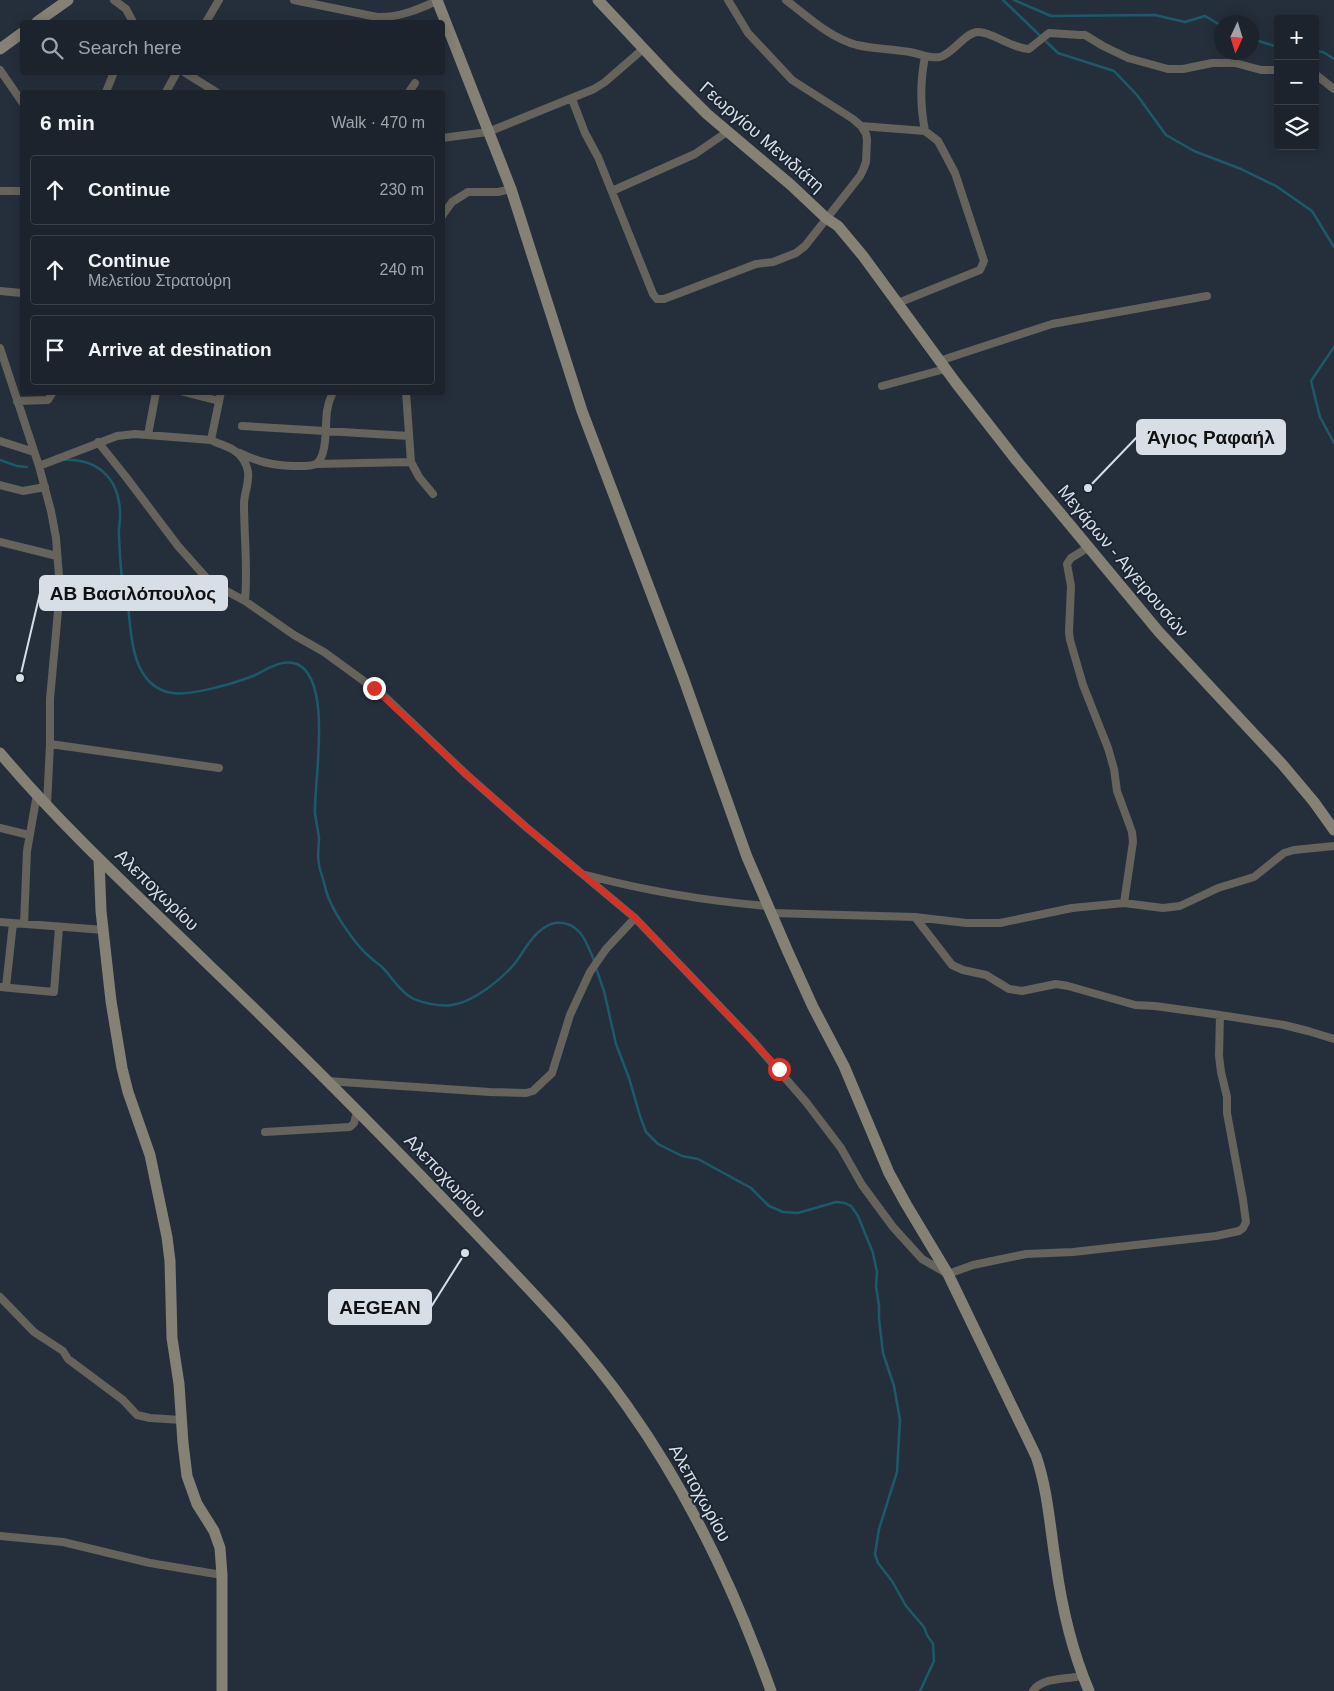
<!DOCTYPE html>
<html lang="en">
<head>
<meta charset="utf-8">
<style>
  body { margin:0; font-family:Helvetica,sans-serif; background:#292f39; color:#f1f3f6 }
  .controls { position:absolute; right:15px; top:15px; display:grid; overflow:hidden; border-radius:5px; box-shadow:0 2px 12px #0003 }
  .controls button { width:45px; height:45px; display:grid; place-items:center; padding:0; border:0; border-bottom:1px solid #3a4049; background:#1c232d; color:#f1f3f6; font:25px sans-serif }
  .compass { position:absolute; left:1214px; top:15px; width:45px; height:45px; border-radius:50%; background:#1c232d; box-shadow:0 2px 12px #0003; rotate:184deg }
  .stop { position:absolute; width:15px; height:15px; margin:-11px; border:4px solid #d93025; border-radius:50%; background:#fff }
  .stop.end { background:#d93025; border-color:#fff; box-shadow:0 1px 5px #0008 }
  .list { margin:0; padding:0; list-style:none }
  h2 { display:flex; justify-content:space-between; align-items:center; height:65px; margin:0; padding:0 20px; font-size:21px }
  h2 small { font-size:16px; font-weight:400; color:#a0a4aa }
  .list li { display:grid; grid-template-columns:32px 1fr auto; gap:15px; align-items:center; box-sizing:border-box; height:70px; margin:0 10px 10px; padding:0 10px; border:1px solid #3a4049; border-radius:5px }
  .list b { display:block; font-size:19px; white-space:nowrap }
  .list p { margin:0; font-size:16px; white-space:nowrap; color:#a0a4aa }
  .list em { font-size:16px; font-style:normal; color:#a0a4aa }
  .icon { flex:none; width:28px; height:28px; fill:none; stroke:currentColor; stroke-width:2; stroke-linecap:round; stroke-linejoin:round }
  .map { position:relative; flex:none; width:1334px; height:1691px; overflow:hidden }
  .search { position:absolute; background:#1c232d; box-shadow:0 2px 12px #0003; left:20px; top:20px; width:425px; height:55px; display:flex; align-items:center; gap:12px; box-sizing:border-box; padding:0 18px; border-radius:5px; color:#a0a4aa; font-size:19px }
  .panel { position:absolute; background:#1c232d; box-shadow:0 2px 12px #0003; left:20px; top:90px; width:425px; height:305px; border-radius:5px }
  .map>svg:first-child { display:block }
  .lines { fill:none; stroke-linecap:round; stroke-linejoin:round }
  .stream { stroke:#1e5969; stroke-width:2.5 }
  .street { stroke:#66635c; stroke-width:8 }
  .secondary { stroke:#858175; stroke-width:11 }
  .route { stroke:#d93025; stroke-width:6 }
  .labels { text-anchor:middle; stroke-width:4; stroke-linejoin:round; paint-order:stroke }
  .street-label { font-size:18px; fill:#d7dee6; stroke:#1b2632 }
  .leader { fill:none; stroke:#d7dee6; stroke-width:2 }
  .callout-dot { fill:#d7dee6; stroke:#1b2632; stroke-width:2 }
  .callout { fill:#d7dee6; stroke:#d7dee6; stroke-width:2 }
  .callout-label { font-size:19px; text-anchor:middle; font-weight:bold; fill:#111 }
</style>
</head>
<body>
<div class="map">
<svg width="1334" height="1691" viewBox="0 0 1334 1691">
  <rect width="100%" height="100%" fill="#252f3c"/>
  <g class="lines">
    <path class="stream" d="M1003 0 1058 53 1114 71 1137 95 1166 135 1194 151 1241 169 1276 186 1312 211 1334 247
      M1014 0 1051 16 1155 15 1185 22 1205 16 1222 26
      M1252 39 1278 47
      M1315 51 1323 52 1334 59
      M1334 347 1311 381 1320 417 1334 443
      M0 460 17 466 27 467
      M62 460C96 458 118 476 120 511 121 520 118 528 119 537 120 552 120 568 123 584 124 590 127 597 128 604 131 634 131 681 167 692 186 698 235 683 253 676 266 670 282 658 297 664 333 680 314 781 315 813 316 821 318 830 319 838 319 847 317 856 319 864 319 869 322 874 323 879 325 886 326 892 329 899 336 916 356 946 371 958 375 962 379 964 383 968 392 977 399 991 412 998 422 1003 441 1007 452 1005 474 1002 502 979 516 962 524 951 530 938 541 930 546 926 550 924 555 923 580 920 587 943 595 963
      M596 968 604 991 616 1044 629 1078 640 1116 646 1132 658 1144 682 1156 698 1159 751 1188 769 1206 783 1212 798 1213 836 1202 845 1203 851 1206 858 1216 873 1253 877 1272 876 1286 879 1306V1319L883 1353 894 1386 900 1420 897 1472 879 1529 875 1554 878 1563 892 1581 906 1606 924 1627 927 1635 933 1644 934 1661 920 1691"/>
    <path class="street" d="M114 0 126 9 133 22
      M294 0 377 17C399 18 419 9 439 0
      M786 0C807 16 830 38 857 45 874 49 893 49 910 52 921 54 930 59 940 57 954 53 965 32 978 32 993 32 1010 48 1029 49L1049 33 1080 35H1085L1103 46 1128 58 1168 69H1183L1212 63H1235L1261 70H1278
      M206 22 219 0
      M0 70 22 102
      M184 72 216 92
      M1315 74 1334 89
      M106 92 114 72
      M166 92 177 72
      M409 92 415 83
      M572 99 585 133 598 157 653 294 657 299H664L756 264 773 262 796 253 805 246 860 176 863 170 866 162 867 140 866 134 861 126 853 119 792 80 748 33 728 0
      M861 126 925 131 938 141 955 173 984 261 980 270 898 303
      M925 131C920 104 920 84 925 56
      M442 138 488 132 594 89 605 82 643 49
      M0 191H22
      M612 191 695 154 727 132
      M442 216 452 202 468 192H498L511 189
      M0 291 22 293
      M0 348 39 466 51 511 56 538 60 589 50 699V744L47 805
      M939 361 1052 324 1207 296
      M882 386 945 369
      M184 392 219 401
      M221 392 211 440C222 446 235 447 243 459 246 464 249 472 248 478 248 486 244 495 244 504 244 537 248 566 245 601
      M406 392 411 462 419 477 433 494
      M17 401 48 400 53 392
      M242 426 409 436
      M148 435 156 392
      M0 441 34 452
      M98 442 126 477 178 546 210 582 245 601 294 635 324 652 383 695 467 775 526 827 635 918 752 1040 806 1102 841 1148 862 1185 893 1227 922 1259 948 1274 973 1265 1026 1254 1073 1252 1216 1236 1239 1231 1243 1228 1246 1222 1243 1200 1227 1113V1097L1221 1072 1219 1056 1220 1015
      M240 453C258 462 272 465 292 466 299 466 310 467 316 464 328 456 325 423 327 411 328 404 330 398 333 392
      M316 464 411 462
      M39 466 117 436 135 434 211 440
      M0 485 23 491 45 487
      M0 542 57 556
      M50 744 219 768
      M0 828 29 835
      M586 875C646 891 706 901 768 906
      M1124 903 1163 908 1180 906 1218 888 1254 877 1284 853 1294 850 1334 846
      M771 913 915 917 952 965 963 970 986 975 1009 989 1022 991 1056 984 1068 986 1135 1005 1155 1006 1220 1015 1284 1025 1308 1031 1334 1039
      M915 917 966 923H1000L1072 908 1124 903 1133 842 1132 832 1117 791 1114 769 1108 748 1083 685 1070 640 1069 632 1071 586 1067 564 1071 558 1089 547
      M0 922 104 930
      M24 924 27 851 37 794
      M0 987 54 992 59 927
      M6 987 13 923
      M327 1081 490 1092 526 1093 533 1091 552 1073 570 1015 590 972 606 949 635 918
      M265 1132 350 1127 354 1123 357 1112
      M0 1297 34 1332 63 1351 68 1359 123 1400 137 1415 150 1418 182 1420
      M0 1536 63 1542 150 1563 222 1575
      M1033 1691C1042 1677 1068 1679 1083 1676"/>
    <path class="secondary" d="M437 0 511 189 582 411 683 677 747 857 788 952 813 1007 844 1066 889 1173 906 1204 948 1274 1036 1456C1048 1491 1050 1528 1056 1565 1062 1608 1072 1651 1089 1691
      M598 0 672 79 707 114 791 185 826 218 838 226 863 256 956 383 1017 461 1159 632 1282 764 1314 802 1334 830
      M37 22 68 0
      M0 49 22 33
      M0 753C65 830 140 898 212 968 301 1053 388 1141 473 1230 527 1287 582 1342 627 1406 689 1493 735 1590 771 1691
      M99 859 101 911 111 1001 122 1068 128 1092 150 1155 167 1237 170 1261 172 1338 179 1384 183 1443 187 1476 197 1504 214 1531 220 1548 222 1575V1691"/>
  </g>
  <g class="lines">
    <path class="route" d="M374 688 467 775 526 827 635 918 779 1069"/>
  </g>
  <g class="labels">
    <g class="street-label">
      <text transform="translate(762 137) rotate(41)" y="6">Γεωργίου Μενιδιάτη</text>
      <text transform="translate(1123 561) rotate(50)" y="6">Μεγάρων - Αιγειρουσών</text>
      <text transform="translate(157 890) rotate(44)" y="6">Αλεποχωρίου</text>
      <text transform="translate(445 1176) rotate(46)" y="6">Αλεποχωρίου</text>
      <text transform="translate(700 1493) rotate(61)" y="6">Αλεποχωρίου</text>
    </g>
  </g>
  <path class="leader" d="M1088 488L1137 437M20 678L40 593M465 1253L431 1307"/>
  <g class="callout-dot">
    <circle cx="1088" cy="488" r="5"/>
    <circle cx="20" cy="678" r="5"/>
    <circle cx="465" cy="1253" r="5"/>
  </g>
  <g class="callout">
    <rect x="1137" y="420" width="148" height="34" rx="5"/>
    <rect x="40" y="576" width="187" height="34" rx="5"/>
    <rect x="329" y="1290" width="102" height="34" rx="5"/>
  </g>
  <g class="callout-label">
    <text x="1211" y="444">Άγιος Ραφαήλ</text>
    <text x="133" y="600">ΑΒ Βασιλόπουλος</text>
    <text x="380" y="1314">AEGEAN</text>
  </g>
</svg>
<div class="controls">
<button>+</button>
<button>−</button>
<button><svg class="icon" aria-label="layers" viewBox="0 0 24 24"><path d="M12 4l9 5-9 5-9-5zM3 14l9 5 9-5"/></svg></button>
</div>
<svg class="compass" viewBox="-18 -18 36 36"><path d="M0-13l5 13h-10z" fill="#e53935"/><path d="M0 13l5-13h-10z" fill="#a0a4aa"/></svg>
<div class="stop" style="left:779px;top:1069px"></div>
<div class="stop end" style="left:374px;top:688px"></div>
<div class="search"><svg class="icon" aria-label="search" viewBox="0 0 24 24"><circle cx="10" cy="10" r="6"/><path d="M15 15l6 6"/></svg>Search here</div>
<section class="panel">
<h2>6 min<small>Walk · 470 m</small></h2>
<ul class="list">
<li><svg class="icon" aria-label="ahead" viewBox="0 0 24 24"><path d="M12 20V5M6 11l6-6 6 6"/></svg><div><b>Continue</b></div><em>230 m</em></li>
<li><svg class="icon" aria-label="ahead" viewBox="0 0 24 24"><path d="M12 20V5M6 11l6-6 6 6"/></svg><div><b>Continue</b><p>Μελετίου Στρατούρη</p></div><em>240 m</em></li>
<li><svg class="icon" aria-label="arrive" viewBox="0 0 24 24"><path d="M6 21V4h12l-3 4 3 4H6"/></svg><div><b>Arrive at destination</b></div></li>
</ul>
</section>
</div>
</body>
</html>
